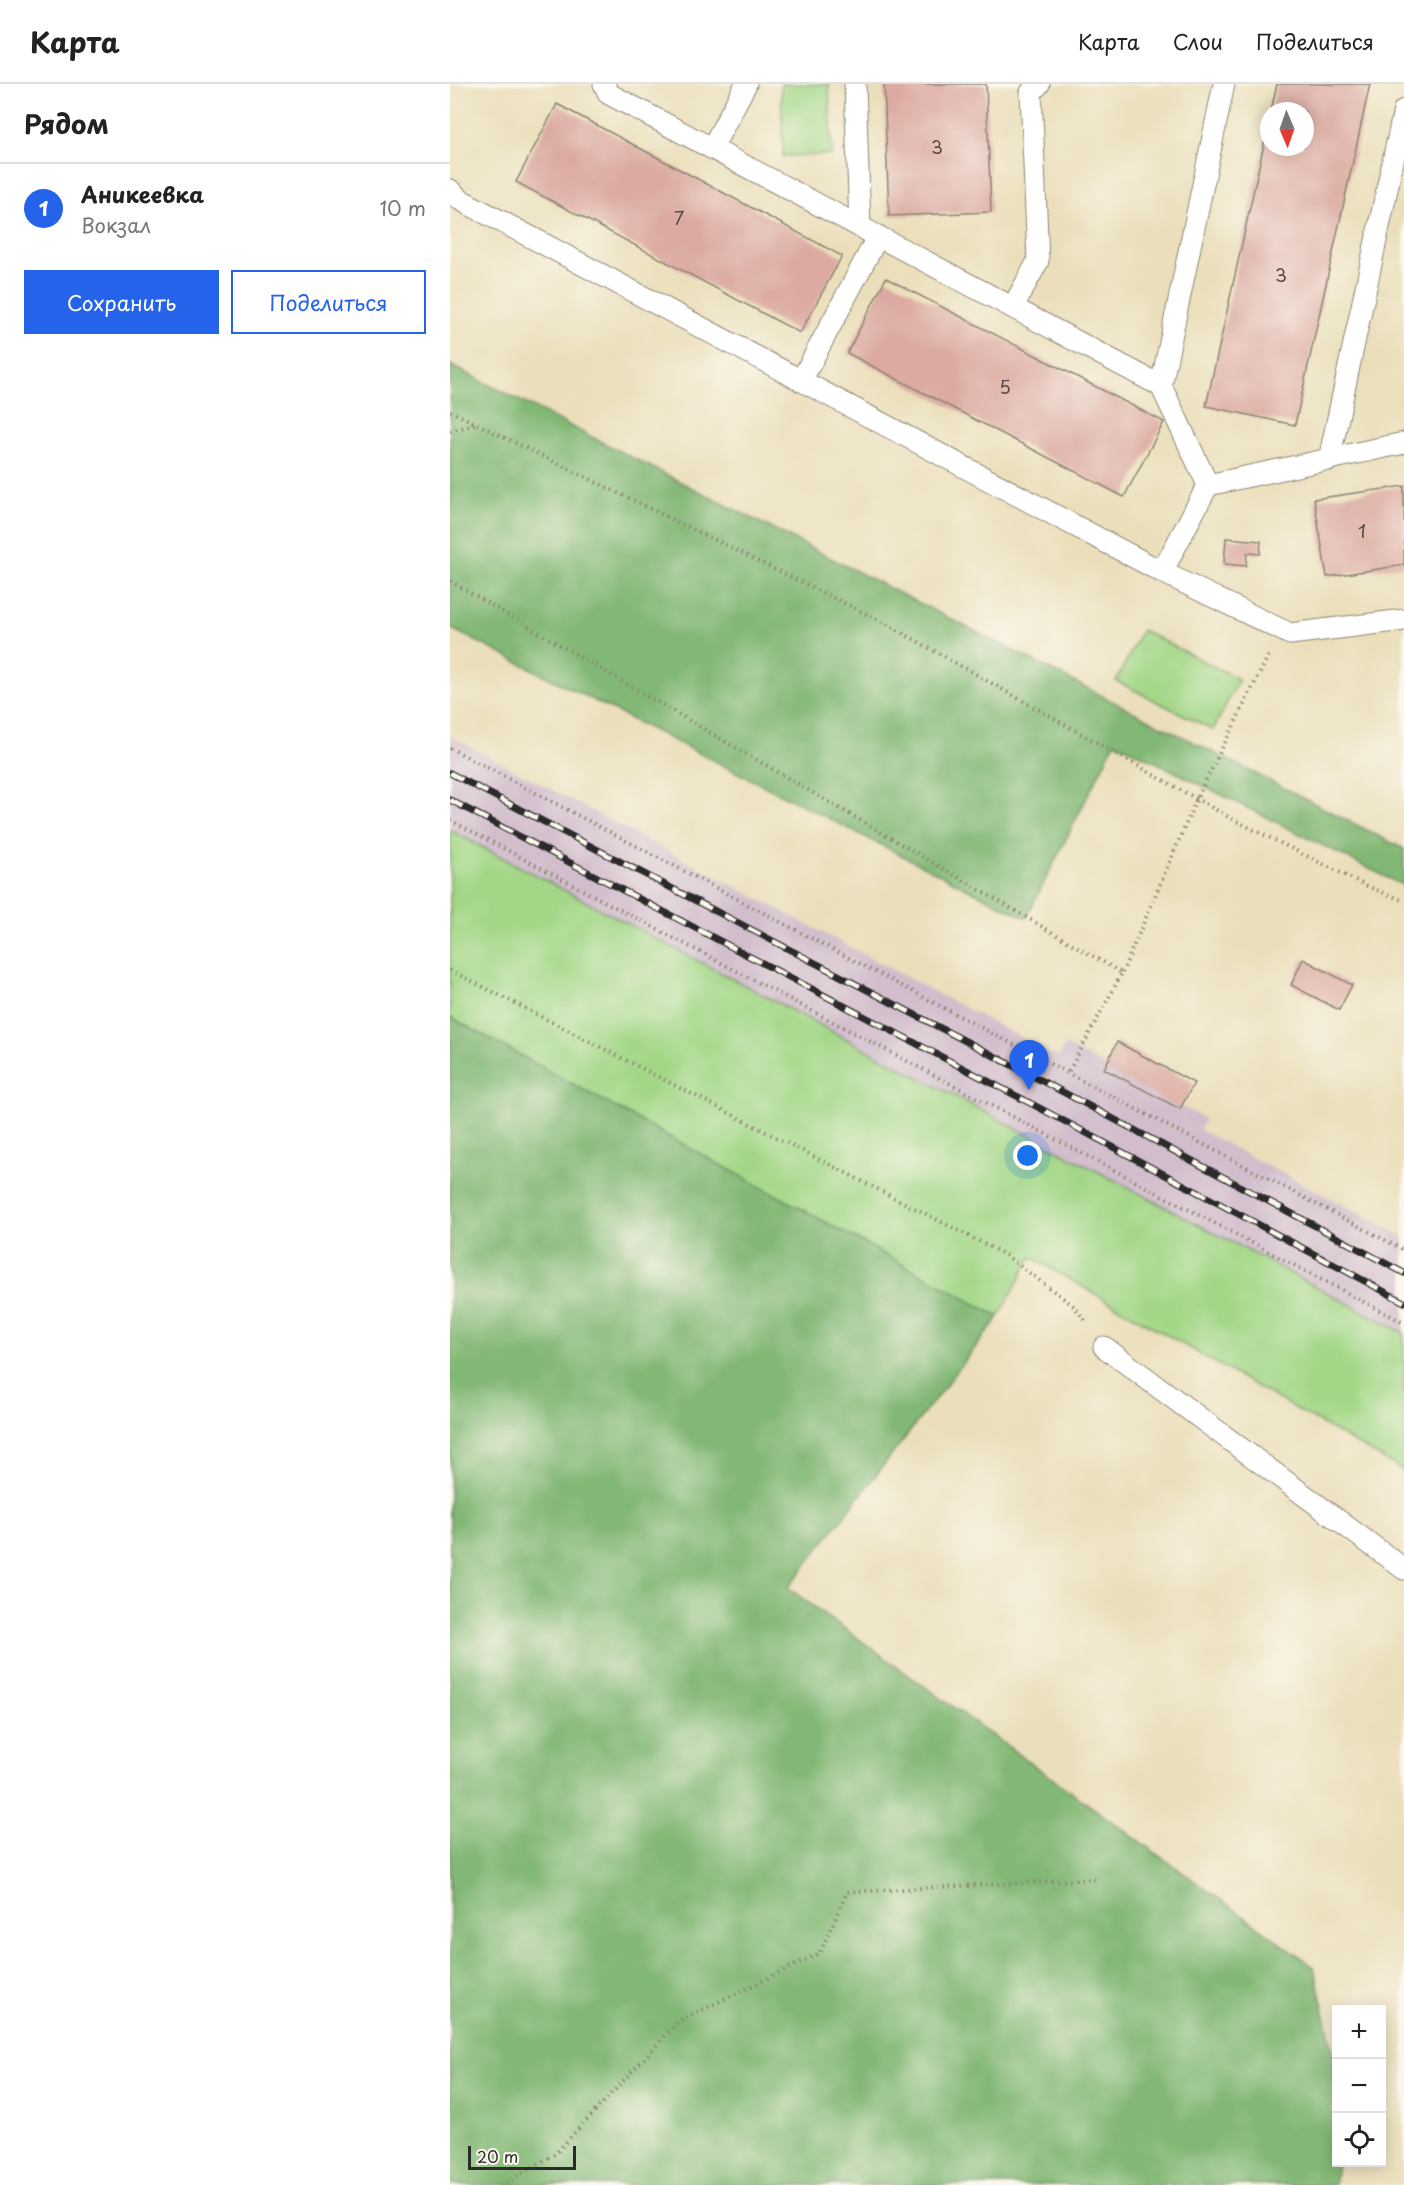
<!DOCTYPE html>
<html lang="ru">
<head>
<meta charset="utf-8">
<style>
  body { margin:0; font-family:"Playpen Sans",sans-serif; background:#f6f6f6; color:#222 }
  .controls { position:absolute; right:18px; bottom:18px; display:grid; overflow:hidden; border-radius:0px; box-shadow:0 3px 15px #0003 }
  .controls button { width:54px; height:54px; display:grid; place-items:center; padding:0; border:0; border-bottom:2px solid #e0e0e0; background:#fff; color:#222; font:30px sans-serif }
  .compass { position:absolute; left:810px; top:18px; width:54px; height:54px; border-radius:50%; background:#fff; box-shadow:0 3px 15px #0003; rotate:178deg }
  .scale { position:absolute; left:18px; bottom:15px; width:108px; box-sizing:border-box; padding-left:6px; border:3px solid #2b2b2b; border-top:0; font-size:16px; line-height:21px; white-space:nowrap; color:#2b2b2b; -webkit-text-stroke:4px #fbf7ec; paint-order:stroke }
  .you { position:absolute; left:578px; top:1072px; width:21px; height:21px; margin:-15px; border:4px solid #fff; border-radius:50%; background:#1a73e8; box-shadow:0 0 0 9px #1a73e833 }
  .badge { display:grid; place-items:center; width:39px; height:39px; border-radius:50%; background:#2563eb; color:#fff; font-size:20px; font-weight:700 }
  .pin { position:absolute; translate:-50% -50px; filter:drop-shadow(0 2px 3px #0008) }
  .pin::after { content:''; position:absolute; top:32px; width:21px; height:18px; background:inherit; clip-path:polygon(0 0,100% 0,50% 100%) }
  .list { margin:0; padding:0; list-style:none }
  h2 { display:flex; justify-content:space-between; align-items:center; height:78px; margin:0; padding:0 24px; font-size:26px }
  h2 small { font-size:20px; font-weight:400; color:#767676 }
  .list li { display:grid; grid-template-columns:39px 1fr auto; gap:18px; align-items:center; box-sizing:border-box; height:90px; padding:0 24px; border-top:2px solid #e0e0e0 }
  .list b { display:block; font-size:22px; white-space:nowrap }
  .list p { margin:0; font-size:20px; white-space:nowrap; color:#767676 }
  .list em { font-size:20px; font-style:normal; color:#767676 }
  .actions { display:flex; gap:12px; padding:18px 24px }
  .actions a { flex:1; padding:14px 0; border:2px solid #2563eb; border-radius:0px; text-align:center; font-size:21px; color:#2563eb }
  .actions .main { background:#2563eb; color:#fff }
  .icon { flex:none; width:33px; height:33px; fill:none; stroke:currentColor; stroke-width:2; stroke-linecap:round; stroke-linejoin:round }
  .map { position:relative; flex:none; width:954px; height:2101px; overflow:hidden }
  header { display:flex; align-items:center; gap:36px; box-sizing:border-box; height:84px; padding:0 30px; background:#fff; border-bottom:2px solid #e0e0e0 }
  header strong { font-size:28px }
  nav { display:flex; gap:33px; margin-inline-start:auto; font-size:21px }
  main { display:flex }
  aside { flex:1; background:#fff }
  .map>svg:first-child { display:block }
  .industrial { fill:#d1bdcc }
  .green { fill:#a3d787; stroke:#678159; stroke-width:1.5 }
  .forest { fill:#82b874; stroke:#567250; stroke-width:1.5 }
  .building { fill:#dcaaa2 }
  .lines { fill:none; stroke-linecap:round; stroke-linejoin:round }
  .lane-casing { stroke:#8b8573; stroke-width:23 }
  .path { stroke:#8b8573; stroke-width:4; stroke-dasharray:1.5 4.5; stroke-linecap:butt }
  .lane { stroke:#fff; stroke-width:21 }
  .rail-casing { stroke:#2b2b2b; stroke-width:7 }
  .rail { stroke:#fbf7ec; stroke-width:4.5; stroke-dasharray:14; stroke-linecap:butt }
  .labels { text-anchor:middle; stroke-width:4.5; stroke-linejoin:round; paint-order:stroke }
  .number-label { font-size:18px; fill:#574b49 }
</style>
</head>
<body>
<header>
<strong>Карта</strong>
<nav><a>Карта</a><a>Слои</a><a>Поделиться</a></nav>
</header>
<main>
<aside>
<h2>Рядом<small></small></h2>
<ul class="list">
<li><span class="badge">1</span><div><b>Аникеевка</b><p>Вокзал</p></div><em>10 m</em></li>
</ul>
<div class="actions"><a class="main">Сохранить</a><a>Поделиться</a></div>
</aside>
<div class="map">
<svg width="954" height="2101" viewBox="0 0 954 2101">
  <rect width="100%" height="100%" fill="#fbf7ec"/>
  <filter id="ink" filterUnits="userSpaceOnUse"><feTurbulence type="fractalNoise" baseFrequency=".0167" numOctaves="2"/><feDisplacementMap in="SourceGraphic" scale="12" xChannelSelector="R" yChannelSelector="G"/><feConvolveMatrix kernelMatrix="1 2 1 2 8 2 1 2 1" color-interpolation-filters="sRGB"/></filter>
  <filter id="wash" filterUnits="userSpaceOnUse"><feTurbulence type="fractalNoise" baseFrequency=".008" numOctaves="4" result="noise"/><feDisplacementMap in="SourceGraphic" scale="24" xChannelSelector="R" yChannelSelector="G"/><feGaussianBlur stdDeviation="1.35" result="paint"/><feColorMatrix in="noise" values="0 0 0 0 0 0 0 0 0 0 0 0 0 0 0 0 0 1.4 0 .05"/><feComposite in="paint" operator="in"/></filter>
  <g filter="url(#wash)">
    <rect width="100%" height="100%" fill="#ebdfbb"/>
    <path class="industrial" d="M0 652 608 973 615 961 655 982 667 958 744 999 731 1022 755 1035 750 1046 954 1153V1249L0 746Z"/>
    <path class="green" d="M331 0H379L382 71 333 72Z
      M692 546 789 595 763 646 666 597Z
      M0 746 954 1249V1387L581 1173 549 1233 0 933Z"/>
    <path class="forest" d="M0 281 954 765V802L665 658 576 834 0 544Z
      M0 933 549 1233 338 1504 864 1883 886 1980 887 2079 884 2101H0Z"/>
    <g id="blocks">
      <path class="building" d="M434 0H536L541 128 439 132Z
        M827 0H920L845 341 756 322 818 42 819 63H855V27H821Z
        M107 20 392 172 350 249 66 98Z
        M436 194 714 338 674 413 397 269Z
        M954 402V481L877 493 864 415Z
        M776 454 811 457 810 470 797 469 796 482 774 480Z
        M853 875 902 901 889 926 841 901Z
        M667 958 744 999 730 1025 654 985Z"/>
    </g>
  </g>
  <g filter="url(#ink)">
    <use href="#blocks" fill-opacity="0" stroke="#8b8573" stroke-width="1.5"/>
    <g class="lines">
      <g class="lane-casing">
        <path id="lane" d="M154 0 159 10 711 302 774 0
          M405 0 410 143
          M262 64 296 0
          M0 106 9 115 712 488 758 401 711 302
          M563 223 588 177 581 8 589 0
          M351 297 428 152
          M879 376 954 26
          M758 401 954 359
          M712 488 840 550 954 536
          M654 1263 954 1485"/>
      </g>
      <path class="path" d="M0 327 433 538 784 736 919 803 954 817
        M0 347 25 340
        M0 497 672 889 618 989
        M0 664 954 1166
        M0 736 954 1239
        M0 886 554 1170 625 1223 637 1239
        M672 889 747 714 819 571
        M51 2101 105 2070 229 1937 370 1869 397 1808 645 1795"/>
      <use href="#lane" class="lane"/>
      <g class="rail-casing">
        <path id="rail" d="M0 689 577 989 954 1189
          M0 716 582 1020 954 1218"/>
      </g>
      <use href="#rail" class="rail"/>
    </g>
  </g>
  <g class="labels">
    <g class="number-label">
      <text x="487" y="70">3</text>
      <text x="229" y="141">7</text>
      <text x="831" y="198">3</text>
      <text x="555" y="310">5</text>
      <text x="912" y="454">1</text>
    </g>
  </g>
</svg>
<div class="controls">
<button>+</button>
<button>−</button>
<button><svg class="icon" aria-label="locate" viewBox="0 0 24 24"><circle cx="12" cy="12" r="6"/><path d="M12 2v4M12 18v4M2 12h4M18 12h4"/></svg></button>
</div>
<svg class="compass" viewBox="-18 -18 36 36"><path d="M0-13l5 13h-10z" fill="#e53935"/><path d="M0 13l5-13h-10z" fill="#767676"/></svg>
<div class="scale">20 m</div>
<div class="you"></div>
<div class="pin badge" style="left:579px;top:1006px">1</div>
</div>
</main>
</body>
</html>
